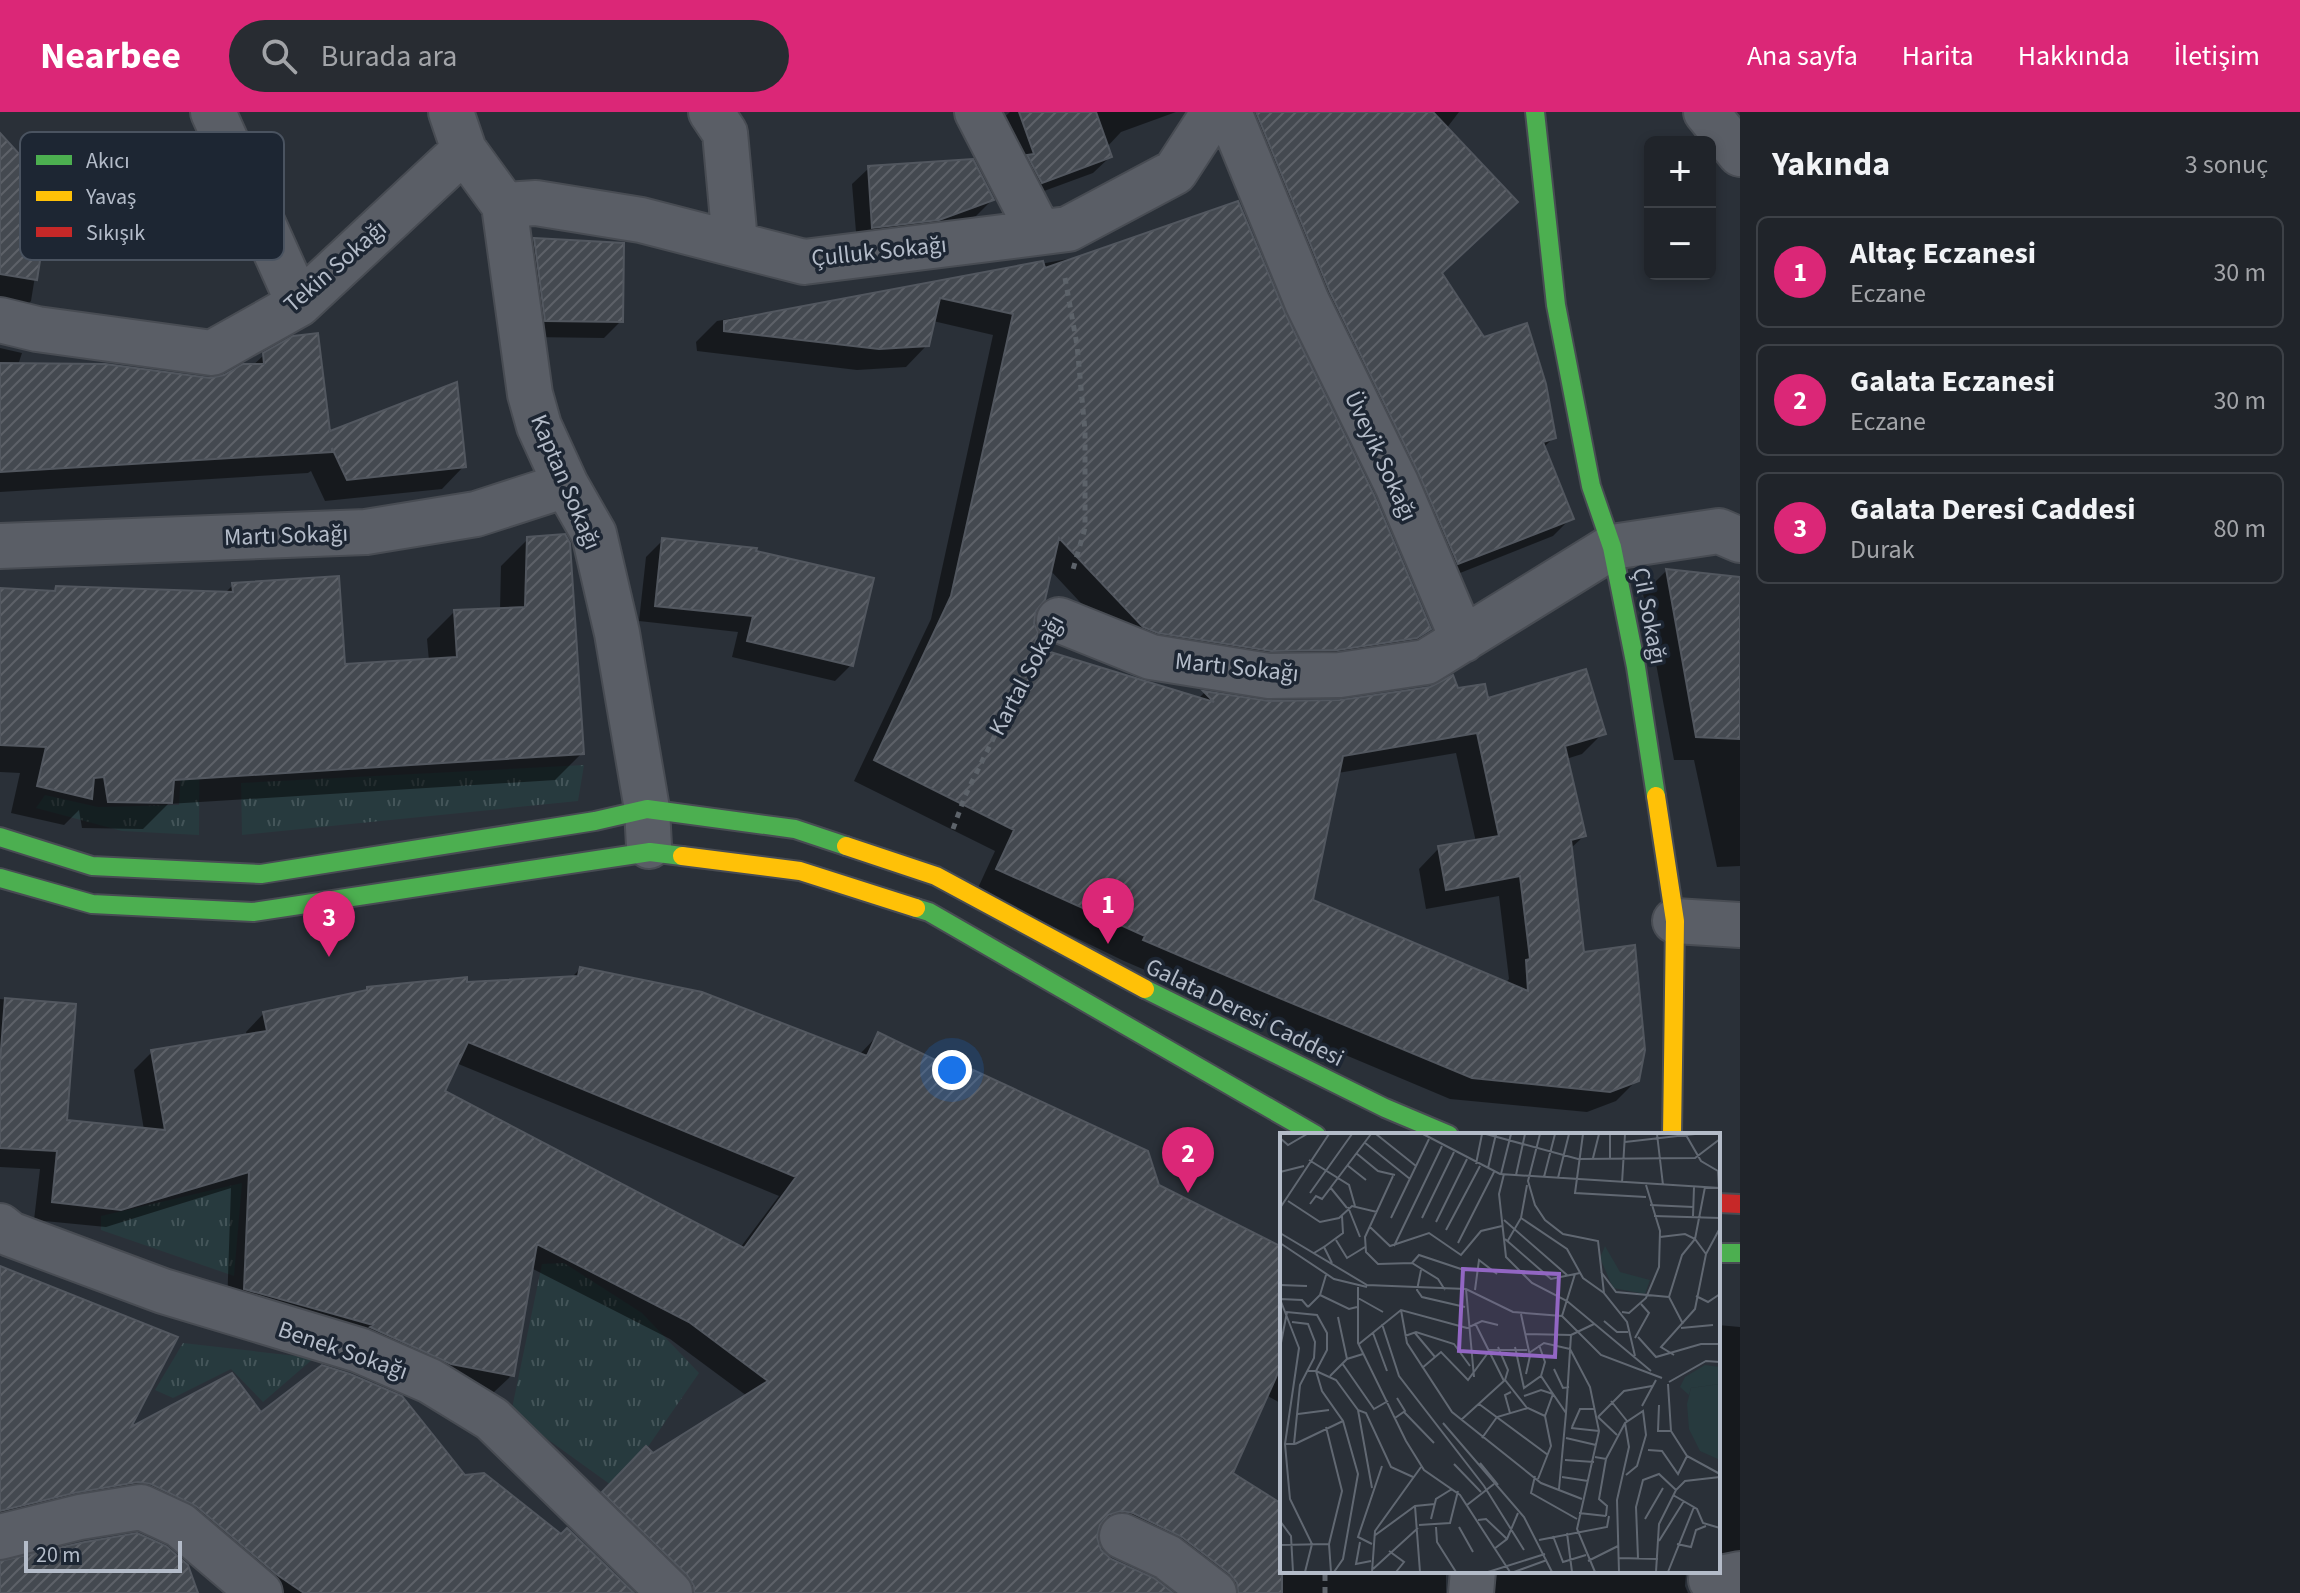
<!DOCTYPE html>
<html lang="tr">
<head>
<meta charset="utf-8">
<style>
  body { margin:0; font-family:"Source Sans 3",sans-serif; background:#282c32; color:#f1f3f6 }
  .controls { position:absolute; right:24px; top:24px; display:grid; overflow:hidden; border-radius:12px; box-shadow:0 4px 12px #0003 }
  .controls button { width:72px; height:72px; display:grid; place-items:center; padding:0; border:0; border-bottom:2px solid #3d4147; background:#20242a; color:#f1f3f6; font:40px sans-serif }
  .scale { position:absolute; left:24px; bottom:20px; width:158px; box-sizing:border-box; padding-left:8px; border:4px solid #b4bcc9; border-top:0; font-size:22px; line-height:28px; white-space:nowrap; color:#b4bcc9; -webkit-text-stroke:6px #1d2633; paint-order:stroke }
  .you { position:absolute; left:952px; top:958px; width:28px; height:28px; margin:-20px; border:6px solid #fff; border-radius:50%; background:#1a73e8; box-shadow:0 0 0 12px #1a73e833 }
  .badge { display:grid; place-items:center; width:52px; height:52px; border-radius:50%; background:#db2777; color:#fff; font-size:26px; font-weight:700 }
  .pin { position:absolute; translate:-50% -66px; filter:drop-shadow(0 2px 4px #0008) }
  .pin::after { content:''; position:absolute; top:42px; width:28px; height:24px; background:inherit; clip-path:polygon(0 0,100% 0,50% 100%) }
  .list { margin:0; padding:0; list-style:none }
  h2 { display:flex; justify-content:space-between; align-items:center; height:104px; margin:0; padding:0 32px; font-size:34px }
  h2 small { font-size:26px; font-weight:400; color:#a2a4a8 }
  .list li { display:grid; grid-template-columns:52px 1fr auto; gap:24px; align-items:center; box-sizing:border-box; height:112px; margin:0 16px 16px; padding:0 16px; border:2px solid #3d4147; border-radius:12px }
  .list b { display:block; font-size:30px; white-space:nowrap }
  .list p { margin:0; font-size:26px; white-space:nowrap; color:#a2a4a8 }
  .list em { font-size:26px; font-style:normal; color:#a2a4a8 }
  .icon { flex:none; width:44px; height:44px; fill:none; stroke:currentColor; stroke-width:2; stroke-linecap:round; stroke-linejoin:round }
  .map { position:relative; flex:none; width:1740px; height:1481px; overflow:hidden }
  header { display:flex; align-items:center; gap:48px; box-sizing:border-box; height:112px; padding:0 40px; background:#db2777; color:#fff }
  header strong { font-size:38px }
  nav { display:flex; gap:44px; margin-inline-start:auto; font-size:28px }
  .search { width:560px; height:72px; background:#282c32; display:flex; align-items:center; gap:20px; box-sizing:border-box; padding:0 28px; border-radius:44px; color:#a2a4a8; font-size:30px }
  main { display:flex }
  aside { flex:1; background:#20242a }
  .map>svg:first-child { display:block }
  .grass { fill:url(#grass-tufts) }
  .shadow { fill:#0007; fill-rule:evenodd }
  .building { fill:url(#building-hatch); stroke:#52575f; stroke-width:2; fill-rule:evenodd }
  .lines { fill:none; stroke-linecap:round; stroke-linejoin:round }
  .street-casing { stroke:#484c53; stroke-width:48 }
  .fast-casing { stroke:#484c53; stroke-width:22 }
  .slow-casing { stroke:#484c53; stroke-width:22 }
  .jam-casing { stroke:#484c53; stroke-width:22 }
  .path { stroke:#5d636a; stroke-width:5; stroke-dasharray:6 6; stroke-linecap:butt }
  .street { stroke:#5a5e66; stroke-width:44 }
  .fast { stroke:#4caf50; stroke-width:18 }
  .slow { stroke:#ffc107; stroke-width:18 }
  .jam { stroke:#c62828; stroke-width:18 }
  .labels { text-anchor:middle; stroke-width:7; stroke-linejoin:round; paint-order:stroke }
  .street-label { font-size:24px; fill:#b4bcc9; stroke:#1d2633 }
  .inset-road { fill:none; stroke:#616872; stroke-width:2 }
  .view { fill:#9266c3; fill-opacity:0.15; stroke:#9266c3; stroke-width:4 }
  .inset-edge { fill:none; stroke:#b4bcc9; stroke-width:4 }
  .key { fill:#1d2633; stroke:#4a5360; stroke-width:2 }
  .key-label { font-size:22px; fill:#b4bcc9 }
</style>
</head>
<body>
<header>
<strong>Nearbee</strong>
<div class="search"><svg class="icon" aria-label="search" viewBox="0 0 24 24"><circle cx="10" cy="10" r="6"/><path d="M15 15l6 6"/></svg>Burada ara</div>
<nav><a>Ana sayfa</a><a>Harita</a><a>Hakkında</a><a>İletişim</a></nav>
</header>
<main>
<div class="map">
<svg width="1740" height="1481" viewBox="0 0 1740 1481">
  <defs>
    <pattern id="grass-tufts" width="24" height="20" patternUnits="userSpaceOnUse" patternTransform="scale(2)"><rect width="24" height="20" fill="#273a3e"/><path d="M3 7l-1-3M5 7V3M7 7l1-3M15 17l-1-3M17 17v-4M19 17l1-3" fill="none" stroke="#445559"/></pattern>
    <pattern id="building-hatch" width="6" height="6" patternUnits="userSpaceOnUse" patternTransform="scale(2)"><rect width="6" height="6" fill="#444950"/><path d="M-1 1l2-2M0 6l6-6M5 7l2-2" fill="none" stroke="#5d6168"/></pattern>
  </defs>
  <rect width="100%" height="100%" fill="#2a3038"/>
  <path class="grass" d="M187 560 200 562 199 723 122 719 36 696 45 683 98 695 179 693Z
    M584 653 578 689 242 723 241 671Z
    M242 1071 234 1164 101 1118V1104Z
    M564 1151 642 1201 699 1261 618 1378 511 1301 542 1152Z
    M183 1231 314 1246 263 1290 231 1257 173 1286 155 1278Z"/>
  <path class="shadow" d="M1010 0H1176L1121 20 1106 36 1110 45 1093 61 1025 86 1000 9Z
    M1234 0H1459L1446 17 1440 162 1483 227 1554 325 1543 336 1571 406 1553 424 1440 469Z
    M0 24 49 78 31 189 9 212 0 209Z
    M869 56 992 88 976 104 921 124 857 132 852 72Z
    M535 128 621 209 604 226 529 225 518 144Z
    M1085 144 1283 202 1429 517 1408 538 1316 558 1122 535 1050 458 1034 499 1032 536 1198 587 1204 581 1269 591 1341 590 1457 579 1603 621 1582 642 1566 647 1584 724 1570 737 1583 842 1637 968 1616 989 1587 1000 1450 987 1243 900 1124 849 977 778 995 739 854 669 931 507 993 223 933 209 927 233 906 255 857 258 697 239 696 230 717 209ZM1456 641 1476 730 1439 736 1419 757 1426 797 1499 784 1509 867 1505 872 1311 789 1338 661Z
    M0 236 22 241 18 253 209 268 252 254 264 243 328 322 464 354 442 377 325 389 311 359 308 361 0 380Z
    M528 427 582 641 555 668 168 692 143 717 82 716 79 698 64 713 11 701 20 661 0 660V478L52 480 56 476 225 481 233 473 343 554 429 549 427 527 454 500 500 498 501 454Z
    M663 428 851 553 835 569 732 545 738 520 639 509 646 445Z
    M1666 459 1740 467V754L1717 755 1694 648H1674L1643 482Z
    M580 857 859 943 878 923 962 963 968 958 1157 1075 1282 1138V1292L1266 1283 1230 1362 1282 1394V1459H1446V1481H1212L1114 1419 1101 1417 1097 1418 1095 1427 1100 1440 1110 1448 1170 1481H669L585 1399 646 1337 653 1343 747 1284 670 1227 531 1156 512 1263 493 1281 432 1270 227 1195 231 1076 106 1115 34 1108 40 1057 0 1055V887L74 894 65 1010 144 1018 134 958 152 940 247 925 246 920 264 901 364 881 368 877 571 866ZM456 951 779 1084 740 1136 442 980Z
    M0 1156 126 1320 261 1303 464 1365 631 1481H259L177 1412H0Z
    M1718 1213 1740 1215V1457L1718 1455Z
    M1471 1459H1697L1686 1461 1685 1474 1688 1481H1480Z"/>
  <path class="building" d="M1019 0H1096L1112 45 1042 71 1027 43 1034 42Z
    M1256 0H1433L1518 90 1442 161 1484 225 1527 211 1546 272 1556 326 1543 330 1574 407 1458 452 1419 362 1330 180Z
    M0 21 51 77 37 168 0 162Z
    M973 47 994 88 939 108 872 116 868 54Z
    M1238 89 1285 201 1374 383 1431 517 1417 526 1338 538 1271 539 1158 521 1143 515 1059 426 1045 488 1036 499 1034 511 1038 520 1034 535 1214 590 1203 579 1269 589 1340 588 1430 575 1453 563 1458 576 1485 572 1488 586 1586 557 1606 622 1565 634 1586 724 1571 728 1584 840 1635 833 1645 938 1639 969 1610 980 1472 966 1265 880 1143 828 1145 824 996 757 1014 718 874 648 951 484 1013 202 940 186 929 234 879 237 724 219V209L1043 149 1045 156ZM1477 621 1499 724 1438 734 1446 778 1520 764 1530 847 1526 848 1528 879 1313 788 1343 644Z
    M534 126 624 131 623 210 545 209Z
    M318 221 330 319 457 270 466 355 347 368 332 336V340L0 360V251L105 252 210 266 224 263 243 252H264L263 241 293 224Z
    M565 422 570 431 584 642 174 668 172 691 108 690 104 665 94 666 92 687 37 674 46 635 0 633V476L55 479 56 474 233 480 232 471 339 464 345 552 457 545 454 498 525 495 527 425Z
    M662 426 757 436 756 439 874 466 853 554 747 529 753 504 655 494Z
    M1666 457 1740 465V627L1696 625Z
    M580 855 702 880 867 944 878 920 964 962 967 955 1148 1039 1159 1073 1282 1135V1252L1233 1361 1282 1392V1481H1238L1237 1471 1230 1462 1182 1425 1133 1401 1121 1399 1108 1403 1100 1413 1097 1425 1101 1438 1111 1447 1154 1466 1173 1481H694V1474L687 1463 602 1380 646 1334 653 1341 768 1269 689 1210 537 1132 514 1264 451 1252 370 1215 373 1213 244 1177 249 1060 121 1098 52 1090 57 1039 0 1036V950L5 886 76 892 67 1008 165 1018 151 938 267 919 263 900 367 878V875L467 865V870L578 864ZM468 930 796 1065 744 1136 445 979Z
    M0 1154 178 1225 131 1315 232 1261 261 1300 322 1253 350 1262 402 1284 465 1363 484 1361 561 1422 567 1416 634 1481H304L276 1462 196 1394 151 1372 138 1370 74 1381 0 1399Z
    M137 1421 166 1434 188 1453 198 1481H0V1449L85 1430Z"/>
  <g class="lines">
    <g class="street-casing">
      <path id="street" d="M213 0 299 192
        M451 0 464 38 504 93 530 282 539 314 566 373 594 422 617 521 647 697 649 734
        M711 0 725 21 735 130
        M977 0 1039 120
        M1229 0 1307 190 1397 373 1463 528
        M1706 0 1740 42
        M504 93 536 91 641 108 804 150 1068 117 1175 60 1214 0
        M0 208 37 217 212 241 299 192 464 38
        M0 434 366 420 476 402 566 373
        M1059 508 1151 545 1269 564 1340 563 1426 550 1612 435 1719 419 1740 428
        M1675 809 1740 813
        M0 1114 10 1122 163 1179 359 1238 430 1269 492 1307 670 1481
        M1122 1424 1167 1445 1214 1481
        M0 1425 80 1405 141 1395 180 1413 260 1481
        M1711 1468 1740 1462
        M1471 1481 1473 1459"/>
    </g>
    <g class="fast-casing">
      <path id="fast" d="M1535 0 1556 193 1591 374 1612 435 1636 555 1656 684
        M0 725 92 754 261 762 595 709 647 697 795 717 846 734
        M0 766 92 792 253 800 650 740 682 744
        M916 796 929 800 1316 1023
        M1145 877 1385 996 1449 1023
        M1718 1141H1740"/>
    </g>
    <g class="slow-casing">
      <path id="slow" d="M1656 684 1675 809 1672 1023
        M846 734 936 764 1145 877
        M682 744 800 759 916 796"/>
    </g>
    <g class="jam-casing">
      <path id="jam" d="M1718 1091 1740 1092"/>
    </g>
    <path class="path" d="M1065 166 1077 233 1085 319V416L1072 461
      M953 717 965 684 1032 548
      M1325 1481V1459"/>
    <use href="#street" class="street"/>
    <use href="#fast" class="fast"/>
    <use href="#slow" class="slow"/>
    <use href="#jam" class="jam"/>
  </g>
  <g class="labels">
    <g class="street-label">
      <text transform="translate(879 139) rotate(-6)" y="8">Çulluk Sokağı</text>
      <text transform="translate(335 154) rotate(-41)" y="8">Tekin Sokağı</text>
      <text transform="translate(1381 344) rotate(65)" y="8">Üveyik Sokağı</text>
      <text transform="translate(566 370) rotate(67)" y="8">Kaptan Sokağı</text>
      <text transform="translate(286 423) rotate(-2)" y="8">Martı Sokağı</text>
      <text transform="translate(1650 504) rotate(79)" y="8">Çil Sokağı</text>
      <text transform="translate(1237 555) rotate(6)" y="8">Martı Sokağı</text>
      <text transform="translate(1026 563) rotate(-62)" y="8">Kartal Sokağı</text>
      <text transform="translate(1245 900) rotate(26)" y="8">Galata Deresi Caddesi</text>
      <text transform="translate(343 1238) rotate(19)" y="8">Benek Sokağı</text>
    </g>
  </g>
  <g transform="translate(1280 1021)">
    <rect width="440" height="440" fill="#2a3038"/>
    <path d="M325 113 340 139 370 147 365 161 333 155 320 125Z" fill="#273a3e"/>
    <path d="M425 232 440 234V251L411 255 409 262 400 254 405 244Z" fill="#273a3e"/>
    <path d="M440 251V327L420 318 409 296 407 271 411 255Z" fill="#273a3e"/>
    <path class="inset-road" d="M96 1 136 33M143 1 220 41 440 55M206 1 298 26 415 25 440 6M260 1 248 48 255 72 265 87 283 101 318 108 324 160 347 189 355 223M303 1 295 60 366 64M330 1V26M377 1 383 52M406 2 421 28 438 38 439 55M0 5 8 12 27 1M84 9 130 46M345 9 415 1M76 20 98 38 115 42M313 25 319 1M29 27 69 52 75 73M196 31 202 1M67 32 86 47M208 35 216 1M0 39 24 33M221 41 231 1M224 41 219 61 226 124 252 150 287 168 371 238M236 42 245 1M113 43 85 104 86 119 98 131 132 130 158 146 165 157M264 44 275 1M278 45 289 1M342 50 345 1M50 54 67 75M30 60 72 1M8 68 40 89 59 85 72 73 97 79M30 71 36 63 42 66 91 1M370 72 413 74M68 74 80 104M0 75 49 1M374 83 440 85M413 83 414 54M111 85 149 6M142 85 174 19M241 85 287 116 303 145 324 160M224 87 287 142M156 89 187 26M90 94 110 113 149 100 181 122 201 98 222 93M166 97 200 33M0 100 87 152 186 156 233 179 282 183 321 222 382 245M380 104 405 101 415 106 426 121M225 106 271 146 300 140M56 107 67 125 85 114M227 109 241 85 247 52M0 110 54 146 87 154M178 110 214 39M114 113 162 13M44 114 63 100 62 83M34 120 44 114 52 130M132 130 139 122 184 137M141 137 137 157 142 164 185 174M321 139 336 159 389 164M0 152 27 153M78 154V210L126 308 144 337 180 362 230 439M186 156 194 244M195 157 199 127 217 141M40 162 69 176 77 174M416 163 428 169 440 161M78 165 103 179M0 166 19 215 5 311 10 366 32 411 25 439M0 166 22 167 28 174M28 174 40 162 46 142M121 177 127 210 172 279 261 350 302 366M342 179 349 180 366 165 379 134 380 98 366 52M241 181 250 223 246 241M282 183 295 141M58 184 67 226M324 188 337 199H348M195 190 224 248M102 191 119 243 204 353 244 417M403 191 389 164 402 122 415 106 425 54M187 195 202 188 218 192M401 195 433 192M93 200 107 238M135 200 155 224M245 201 291 202M125 203 136 199 174 211 190 233M358 204 376 224 421 211H440M355 205 369 180 361 171M79 211 121 177 187 195M259 212 265 229 261 243M218 214 228 237 225 247M235 214 244 255 261 243 273 261M0 215 7 179 37 182 47 200V217L36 238H27M290 216 310 254 319 298 297 396 315 439M249 220 264 210 290 216M394 222 381 214 415 176 426 121 440 95M62 230 94 276 108 268M142 235 161 219 188 247 210 217H247M274 236 283 255 289 254M36 238 42 258 63 288 78 341 63 426 54 439M36 238 56 247 78 277M50 243 67 226 83 221M389 249 426 228 440 229M388 251 391 298 407 323 440 341M244 263 261 257 273 261M331 268 347 288M199 271 268 322M379 272 378 298H391M362 273 376 247M124 279 154 310M230 280 225 262 231 259M286 280 291 202 314 191M18 281 49 277M265 283 273 261 286 280 279 356M318 284 344 258 372 253M318 284 337 302M115 285 125 278 117 265M181 287 225 247 247 275M163 290 244 384 272 439M46 294 62 358 49 411 51 439M292 294 300 276H315M291 295 319 298M202 305 217 284 248 275 265 283 271 313 258 346M286 305 316 312M5 311H14L20 252 34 225 35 209 28 191 12 189M15 311 63 288M368 317 382 318 398 341 407 323M315 324 326 326 345 290 363 278 366 302 357 333 346 342M285 327 314 329M200 330 218 352M174 331 201 359M255 343 251 360 297 386M282 344 308 348M92 355 78 277 86 280 111 334 133 344M393 362 417 376 423 390 440 395M187 372 214 351M135 373 140 439M299 380 326 383M326 383 327 373 319 366 326 326M151 386 156 366 172 356M365 386 383 355M198 387 206 386 227 406M0 388 11 403 13 439M139 392 170 390 178 358M156 394 157 409 176 439M179 394 193 419M287 400 292 439M94 403 135 373 155 371M273 403 283 429 306 422M259 407 327 394 329 383M379 408 404 368M80 409 76 431 91 428M92 411 78 404 102 333M397 411 411 414 416 397 426 393M0 412 49 411M214 416 227 406 238 380M109 418 124 429 116 439M339 425 378 426M358 425 356 374 363 347 379 341 396 357M308 428 338 413M93 436 138 395M92 439 95 398 141 334M208 439 265 421M234 439 267 427M339 439 337 367 349 314 345 290M376 439 379 391 396 357 405 348 440 344M388 439 414 374"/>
    <path class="view" d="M183 136 279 141 275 224 179 218Z"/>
    <rect width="440" height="440" class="inset-edge"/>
  </g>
  <rect x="20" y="20" width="264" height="128" rx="12" class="key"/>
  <rect x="36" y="43" width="36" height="10" fill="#4caf50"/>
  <rect x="36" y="79" width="36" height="10" fill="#ffc107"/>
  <rect x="36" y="115" width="36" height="10" fill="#c62828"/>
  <g class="key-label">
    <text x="86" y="56">Akıcı</text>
    <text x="86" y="92">Yavaş</text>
    <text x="86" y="128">Sıkışık</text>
  </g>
</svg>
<div class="controls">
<button>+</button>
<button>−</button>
</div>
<div class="scale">20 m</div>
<div class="you"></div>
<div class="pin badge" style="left:1108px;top:832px">1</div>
<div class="pin badge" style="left:1188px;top:1081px">2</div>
<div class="pin badge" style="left:329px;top:845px">3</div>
</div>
<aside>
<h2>Yakında<small>3 sonuç</small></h2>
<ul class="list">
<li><span class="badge">1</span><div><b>Altaç Eczanesi</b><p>Eczane</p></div><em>30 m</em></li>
<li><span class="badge">2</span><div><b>Galata Eczanesi</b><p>Eczane</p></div><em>30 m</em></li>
<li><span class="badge">3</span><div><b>Galata Deresi Caddesi</b><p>Durak</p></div><em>80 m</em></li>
</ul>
</aside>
</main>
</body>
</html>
